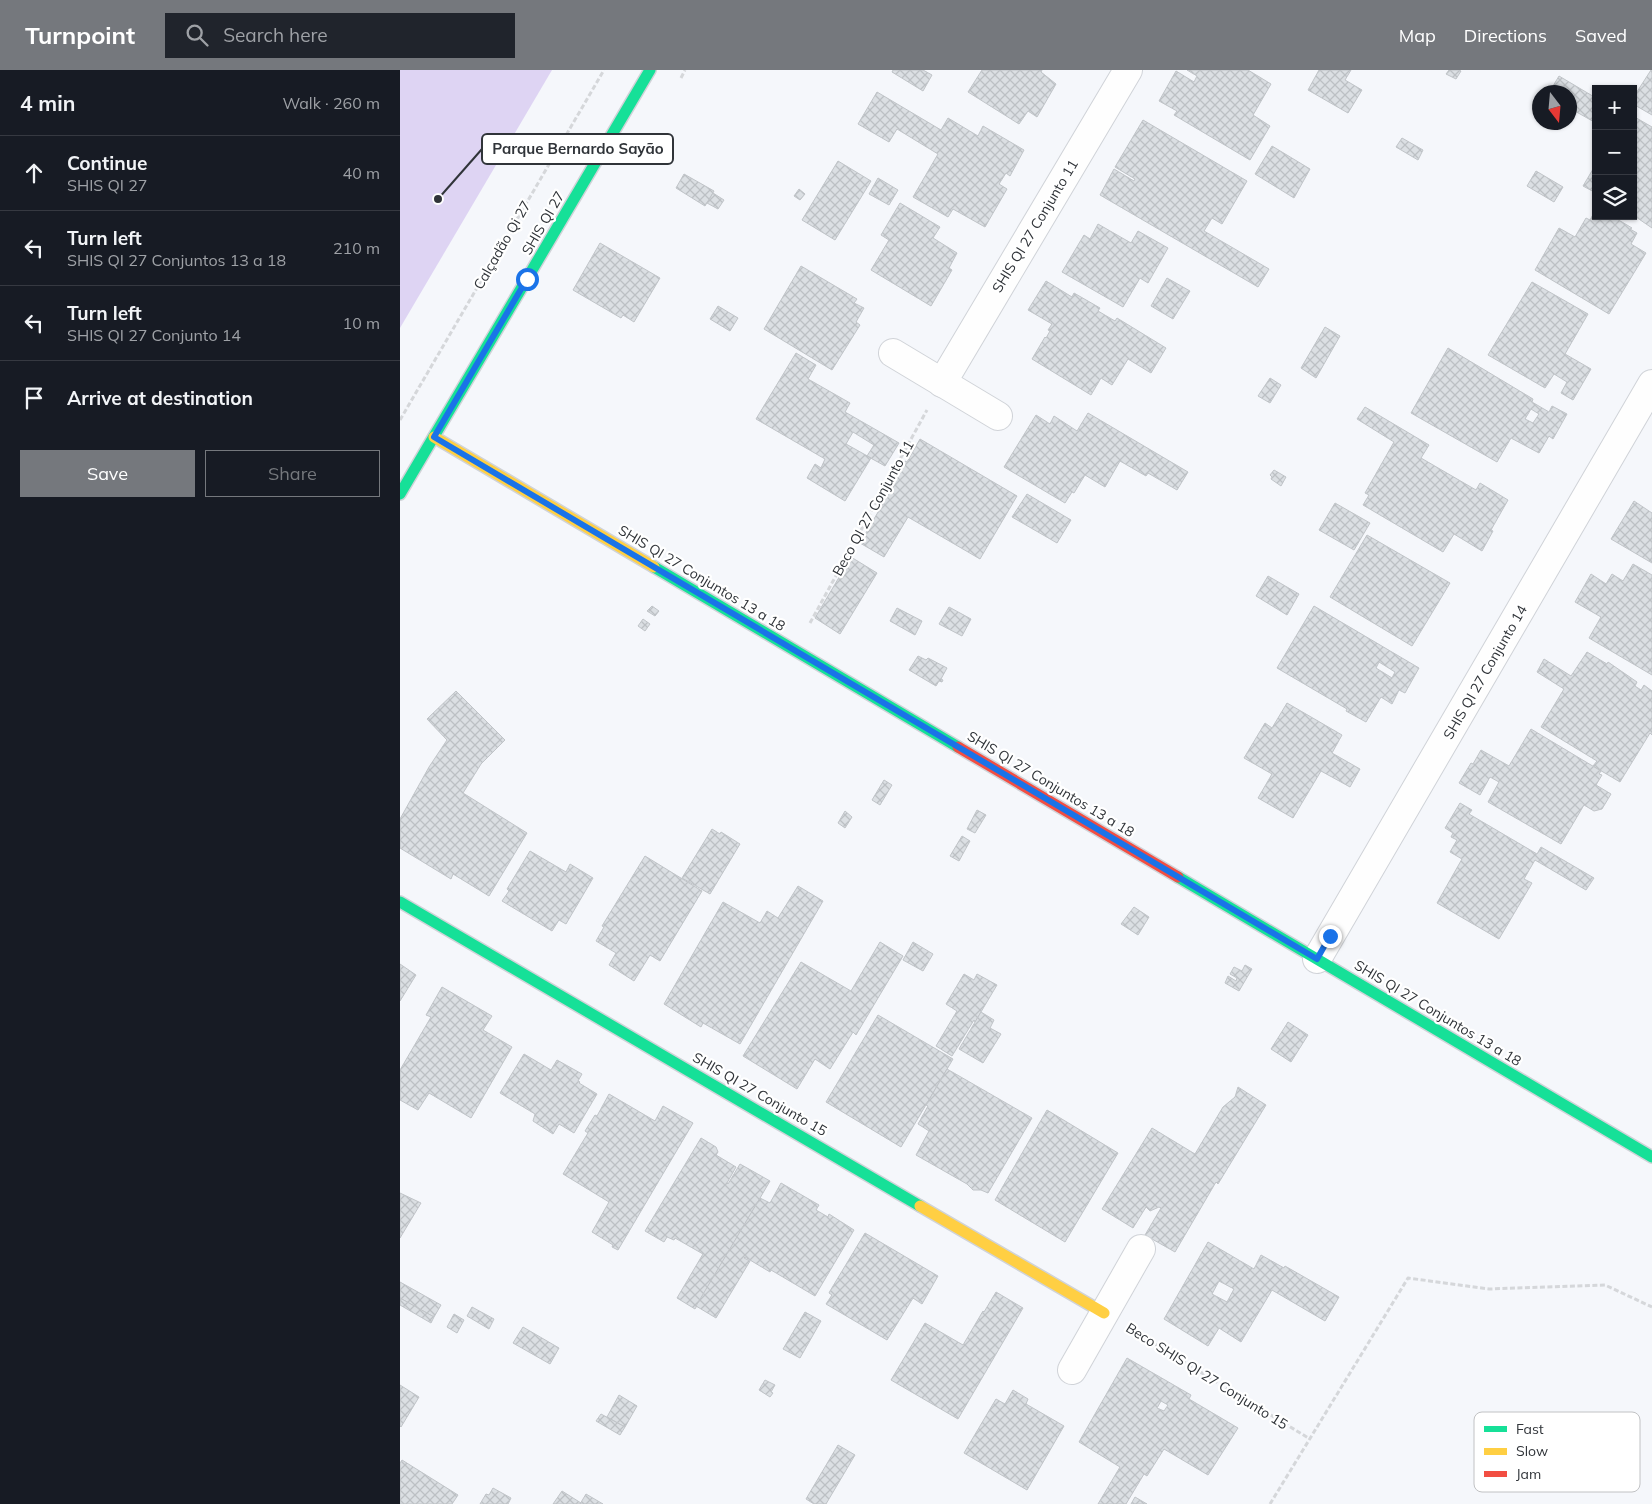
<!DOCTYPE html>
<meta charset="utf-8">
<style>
body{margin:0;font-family:Mulish,sans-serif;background:#20242c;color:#f1f3f6}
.controls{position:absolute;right:15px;top:15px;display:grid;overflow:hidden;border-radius:0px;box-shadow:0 1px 4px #0004}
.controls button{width:45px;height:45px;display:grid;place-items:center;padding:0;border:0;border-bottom:1px solid #363941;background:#171b24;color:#f1f3f6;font:25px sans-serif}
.compass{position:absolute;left:1132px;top:15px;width:45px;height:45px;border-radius:50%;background:#171b24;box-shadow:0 1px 4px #0004;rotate:164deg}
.stop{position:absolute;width:15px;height:15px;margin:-11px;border:4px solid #1a73e8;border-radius:50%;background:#fff}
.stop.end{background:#1a73e8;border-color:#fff;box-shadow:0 1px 5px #0008}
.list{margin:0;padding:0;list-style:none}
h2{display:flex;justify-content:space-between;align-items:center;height:65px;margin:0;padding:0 20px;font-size:21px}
h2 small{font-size:16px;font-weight:400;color:#9ea1a6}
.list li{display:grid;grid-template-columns:32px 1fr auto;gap:15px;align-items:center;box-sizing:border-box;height:75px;padding:0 20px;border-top:1px solid #363941}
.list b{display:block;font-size:19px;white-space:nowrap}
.list p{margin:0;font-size:16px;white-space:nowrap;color:#9ea1a6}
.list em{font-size:16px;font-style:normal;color:#9ea1a6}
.actions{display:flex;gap:10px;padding:15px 20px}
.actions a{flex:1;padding:11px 0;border:1px solid #75787d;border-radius:0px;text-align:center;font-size:18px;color:#75787d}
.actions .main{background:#75787d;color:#fff}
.icon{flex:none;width:28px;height:28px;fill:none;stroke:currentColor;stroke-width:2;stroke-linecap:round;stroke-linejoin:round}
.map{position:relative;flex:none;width:1252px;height:1434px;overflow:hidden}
header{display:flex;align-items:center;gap:30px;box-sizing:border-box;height:70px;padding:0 25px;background:#75787d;color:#fff}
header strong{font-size:24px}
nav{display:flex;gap:28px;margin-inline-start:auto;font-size:18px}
.search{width:350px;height:45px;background:#20242c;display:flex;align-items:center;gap:12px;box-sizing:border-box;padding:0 18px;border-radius:0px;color:#9ea1a6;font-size:19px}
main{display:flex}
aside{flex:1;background:#171b24}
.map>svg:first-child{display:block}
.green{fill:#ded4f3}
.building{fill:url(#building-cross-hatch);stroke:#c0c4c8;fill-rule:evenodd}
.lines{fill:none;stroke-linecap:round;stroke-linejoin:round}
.street-casing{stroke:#d0d3d8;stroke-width:30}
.fast-casing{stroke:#d0d3d8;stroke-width:14}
.slow-casing{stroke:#d0d3d8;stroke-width:14}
.jam-casing{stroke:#d0d3d8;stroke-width:14}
.path{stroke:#d5d7da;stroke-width:3;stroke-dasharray:5 2.5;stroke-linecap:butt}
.street{stroke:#fefefe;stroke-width:28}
.fast{stroke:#16e098;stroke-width:11}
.slow{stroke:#ffcf43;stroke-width:11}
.jam{stroke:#f24e42;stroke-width:11}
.route{stroke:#1a73e8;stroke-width:6}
.labels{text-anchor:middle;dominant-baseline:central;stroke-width:4.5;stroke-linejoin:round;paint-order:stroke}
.street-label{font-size:14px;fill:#303439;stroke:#fff}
.key{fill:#fff;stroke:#c1c2c4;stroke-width:1}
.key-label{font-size:14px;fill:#303439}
.leader{fill:none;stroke:#303439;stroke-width:2}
.callout-dot{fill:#303439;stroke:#fff;stroke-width:2}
.callout{fill:#fff;stroke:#303439;stroke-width:2}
.callout-label{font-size:15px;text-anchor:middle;font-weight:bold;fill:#303439}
</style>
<header>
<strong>Turnpoint</strong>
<div class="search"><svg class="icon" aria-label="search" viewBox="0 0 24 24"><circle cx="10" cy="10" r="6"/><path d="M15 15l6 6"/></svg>Search here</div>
<nav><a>Map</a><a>Directions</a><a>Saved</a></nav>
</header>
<main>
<aside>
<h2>4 min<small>Walk · 260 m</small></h2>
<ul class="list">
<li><svg class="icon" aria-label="ahead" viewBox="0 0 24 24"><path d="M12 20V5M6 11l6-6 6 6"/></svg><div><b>Continue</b><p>SHIS QI 27</p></div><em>40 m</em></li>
<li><svg class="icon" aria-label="left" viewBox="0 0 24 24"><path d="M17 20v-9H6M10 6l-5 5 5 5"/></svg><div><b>Turn left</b><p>SHIS QI 27 Conjuntos 13 a 18</p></div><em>210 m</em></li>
<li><svg class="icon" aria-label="left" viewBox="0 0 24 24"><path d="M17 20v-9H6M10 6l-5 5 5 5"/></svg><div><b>Turn left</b><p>SHIS QI 27 Conjunto 14</p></div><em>10 m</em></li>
<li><svg class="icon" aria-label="arrive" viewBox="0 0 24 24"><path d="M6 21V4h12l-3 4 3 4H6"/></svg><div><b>Arrive at destination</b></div></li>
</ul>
<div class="actions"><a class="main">Save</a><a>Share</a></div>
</aside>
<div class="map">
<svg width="1252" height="1434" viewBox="0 0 1252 1434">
<defs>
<pattern id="building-cross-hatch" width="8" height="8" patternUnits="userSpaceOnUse" patternTransform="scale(1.25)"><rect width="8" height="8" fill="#dbdfe3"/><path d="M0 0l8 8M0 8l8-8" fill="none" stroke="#bcc0c4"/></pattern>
</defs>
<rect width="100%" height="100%" fill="#f5f7fb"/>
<path class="green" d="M 0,0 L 152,0 L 0,258 Z"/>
<g class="building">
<path d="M 493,0 L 523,0 L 532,5 L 523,21 L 492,2 Z"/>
<path d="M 582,0 L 642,0 L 641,2 L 656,14 L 637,47 L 628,41 L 619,54 L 568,22 Z"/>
<path d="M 787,0 L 848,0 L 871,14 L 853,45 L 870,56 L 850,90 L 774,45 L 777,41 L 759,31 L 776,1 L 794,12 L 797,6 Z"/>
<path d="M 919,0 L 951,0 L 945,10 L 962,20 L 948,43 L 908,20 Z"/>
<path d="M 1049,0 L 1059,0 L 1061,1 L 1056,9 L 1046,4 Z"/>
<path d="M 1251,0 L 1252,0 L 1252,45 L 1233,34 L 1233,28 Z"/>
<path d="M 1159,6 L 1196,28 L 1196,53 L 1173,40 L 1175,37 L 1170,34 L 1170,22 L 1155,22 L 1153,16 Z"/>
<path d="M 477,22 L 541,60 L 548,48 L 578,66 L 583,56 L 624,80 L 610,106 L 606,103 L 599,114 L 607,119 L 585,157 L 553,139 L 548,147 L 513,127 L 538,84 L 497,59 L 489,72 L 458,54 Z"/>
<path d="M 1233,46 L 1252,57 L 1252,158 L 1233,145 Z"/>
<path d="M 743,50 L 847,111 L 822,154 L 812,148 L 804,161 L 869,199 L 858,217 L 700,125 L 714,99 L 734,111 L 735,109 L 715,97 Z"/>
<path d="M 1002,68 L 1023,80 L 1018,90 L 996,77 Z"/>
<path d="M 872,76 L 910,99 L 894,128 L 855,104 Z"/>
<path d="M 438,91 L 471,111 L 435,170 L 402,150 Z"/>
<path d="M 1196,94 L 1196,123 L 1183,116 Z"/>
<path d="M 1136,101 L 1163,117 L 1154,132 L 1127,116 Z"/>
<path d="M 284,104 L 314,121 L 305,136 L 276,118 Z"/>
<path d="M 478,108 L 498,120 L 489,135 L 469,124 Z"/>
<path d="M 399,119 L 405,124 L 400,130 L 394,126 Z"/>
<path d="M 313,123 L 324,130 L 318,139 L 307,133 Z"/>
<path d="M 500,133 L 540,157 L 533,168 L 557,183 L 549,198 L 552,200 L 531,236 L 471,200 L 489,170 L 481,165 Z"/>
<path d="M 1196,139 L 1196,146 L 1212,146 L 1232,158 L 1230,159 L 1237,163 L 1231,174 L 1246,183 L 1209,244 L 1135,200 L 1159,158 L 1175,167 L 1186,148 L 1190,150 Z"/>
<path d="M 698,154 L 731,173 L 738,161 L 768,178 L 748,213 L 740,208 L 723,237 L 662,202 L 684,165 L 690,169 Z"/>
<path d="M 200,173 L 260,208 L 234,252 L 223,245 L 221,248 L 173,220 Z"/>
<path d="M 401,196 L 457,229 L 454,233 L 464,238 L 456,252 L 460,255 L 432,300 L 364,259 Z"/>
<path d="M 767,208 L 790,221 L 773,249 L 751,236 Z"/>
<path d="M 646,211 L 672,227 L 674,223 L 700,238 L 698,241 L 715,251 L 717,248 L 766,278 L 751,303 L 728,289 L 712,315 L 701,308 L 691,325 L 632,289 L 645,267 L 646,268 L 650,261 L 648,260 L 652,254 L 628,240 Z"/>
<path d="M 1132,212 L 1188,244 L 1165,284 L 1191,299 L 1173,330 L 1161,323 L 1167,312 L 1154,304 L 1145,318 L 1088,285 Z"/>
<path d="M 318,236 L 338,248 L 330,261 L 310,249 Z"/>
<path d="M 925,257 L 940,266 L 916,308 L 901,298 Z"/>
<path d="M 1048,278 L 1133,329 L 1132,332 L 1149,342 L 1152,336 L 1167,344 L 1153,369 L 1149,366 L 1139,383 L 1111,368 L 1097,392 L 1011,343 ZM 1131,339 L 1139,344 L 1133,353 L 1125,349 Z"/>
<path d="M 396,283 L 416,295 L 408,309 L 450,333 L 445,342 L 499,373 L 485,396 L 467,386 L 474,375 L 453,362 L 446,374 L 471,388 L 445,431 L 407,408 L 415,394 L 421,398 L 425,389 L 356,349 Z"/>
<path d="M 870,308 L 881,315 L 870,333 L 858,326 Z"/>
<path d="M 965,337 L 1029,375 L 1021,388 L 1076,420 L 1080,413 L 1108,430 L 1091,460 L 1093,461 L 1082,481 L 1054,464 L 1043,482 L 963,435 L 969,425 L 965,423 L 994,372 L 957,349 Z"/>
<path d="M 688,343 L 788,402 L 777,420 L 748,403 L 746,406 L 720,391 L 705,417 L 685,405 L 674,423 L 672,422 L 665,433 L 604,397 L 636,345 L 650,354 L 654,346 L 677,361 Z"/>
<path d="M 520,369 L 617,426 L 580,489 L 508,447 L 484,487 L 460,473 L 495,413 L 493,412 L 505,391 L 507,392 Z"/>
<path d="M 874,400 L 886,407 L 881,416 L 871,409 L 872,407 L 870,405 Z"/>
<path d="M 627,424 L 671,450 L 657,473 L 612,447 Z"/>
<path d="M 1234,431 L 1252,443 L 1252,493 L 1211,469 Z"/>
<path d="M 935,433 L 970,453 L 954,480 L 919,460 Z"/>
<path d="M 967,465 L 1050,513 L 1012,576 L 930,527 Z"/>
<path d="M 451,487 L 477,503 L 440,564 L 415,548 Z"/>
<path d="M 1233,494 L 1252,505 L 1252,605 L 1189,568 L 1201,547 L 1175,532 L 1191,504 L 1206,514 L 1212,504 L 1223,511 Z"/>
<path d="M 868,506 L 899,524 L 887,545 L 856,526 Z"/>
<path d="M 252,536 L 259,541 L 255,546 L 247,541 Z"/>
<path d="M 914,536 L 1019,598 L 1005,623 L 999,620 L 992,634 L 981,627 L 966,652 L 946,641 L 947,639 L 877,598 ZM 979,592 L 995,602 L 992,608 L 976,598 Z"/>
<path d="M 549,537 L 571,549 L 562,566 L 539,554 Z"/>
<path d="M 497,538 L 522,551 L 515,565 L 490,551 Z"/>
<path d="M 243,549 L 250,554 L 245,561 L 238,556 Z"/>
<path d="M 1187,582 L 1207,594 L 1208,592 L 1237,612 L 1235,616 L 1241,620 L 1244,615 L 1252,621 L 1252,665 L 1250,663 L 1220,712 L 1193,696 L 1197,691 L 1141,657 L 1164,619 L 1137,602 L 1144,589 L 1171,606 Z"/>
<path d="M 518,586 L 526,590 L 528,588 L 547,598 L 541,609 L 543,610 L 542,612 L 539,611 L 536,616 L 509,600 Z"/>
<path d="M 56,621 L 105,670 L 81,694 L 63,723 L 127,763 L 89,826 L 53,804 L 51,809 L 0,778 L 0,749 L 29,697 L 47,670 L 27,649 Z"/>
<path d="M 887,633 L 942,665 L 932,683 L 960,699 L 950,717 L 921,701 L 893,748 L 858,728 L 872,704 L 844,688 L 865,653 L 872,658 Z"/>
<path d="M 1131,659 L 1201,701 L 1199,704 L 1202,705 L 1196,715 L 1211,724 L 1202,739 L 1194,741 L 1184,735 L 1161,774 L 1088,732 L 1099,712 L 1090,707 L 1080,725 L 1059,713 L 1071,693 L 1073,694 L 1081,680 L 1109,696 Z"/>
<path d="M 484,710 L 492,715 L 480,735 L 472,730 Z"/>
<path d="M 1060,733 L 1072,740 L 1069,744 L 1137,784 L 1141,777 L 1194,808 L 1186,820 L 1135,790 L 1124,809 L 1132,813 L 1099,869 L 1037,833 L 1062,789 L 1050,782 L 1057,770 L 1051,767 L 1053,763 L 1045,758 Z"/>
<path d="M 577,740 L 586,745 L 575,763 L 567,759 Z"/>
<path d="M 445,741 L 452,747 L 445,758 L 438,753 Z"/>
<path d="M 312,759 L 320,764 L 321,762 L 340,774 L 310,824 L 282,808 Z"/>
<path d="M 562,766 L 570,771 L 559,791 L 550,786 Z"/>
<path d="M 130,781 L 166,802 L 170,794 L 193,808 L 166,854 L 159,850 L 152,861 L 102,831 L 109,821 L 107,819 Z"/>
<path d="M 245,786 L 302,821 L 260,891 L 250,885 L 234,911 L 209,895 L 216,883 L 196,871 L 204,857 L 202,856 Z"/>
<path d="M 398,816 L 423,831 L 340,974 L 303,953 L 301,957 L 264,934 L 323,832 L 360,853 L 367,841 L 378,848 Z"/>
<path d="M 734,837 L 749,847 L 738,865 L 721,854 Z"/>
<path d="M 480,872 L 503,886 L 456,965 L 453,962 L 430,999 L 415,989 L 397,1019 L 343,986 L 401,892 L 451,921 Z"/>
<path d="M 513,872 L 533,884 L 523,901 L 503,890 Z"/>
<path d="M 0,894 L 16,905 L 0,931 Z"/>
<path d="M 845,895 L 852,899 L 839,921 L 825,913 L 828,906 L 836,911 L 837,908 L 830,904 L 834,897 L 842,901 Z"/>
<path d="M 564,904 L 574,910 L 577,904 L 597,915 L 575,952 L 574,950 L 552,986 L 536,976 L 557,941 L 546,934 Z"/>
<path d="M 42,917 L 92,946 L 83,960 L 112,977 L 71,1048 L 29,1023 L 18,1040 L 0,1030 L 0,1000 L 31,947 L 26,945 Z"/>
<path d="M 581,942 L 594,950 L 590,958 L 601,964 L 583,993 L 559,979 Z"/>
<path d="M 478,945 L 553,989 L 501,1077 L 426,1032 Z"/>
<path d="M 888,952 L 908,965 L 891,992 L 871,979 Z"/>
<path d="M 124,984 L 151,1000 L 157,990 L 182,1004 L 178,1011 L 180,1012 L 179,1013 L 197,1024 L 174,1063 L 159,1054 L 153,1064 L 133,1051 L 135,1044 L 100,1023 Z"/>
<path d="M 547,999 L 632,1048 L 588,1123 L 581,1120 L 573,1120 L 567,1114 L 516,1085 L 529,1061 L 518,1054 L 528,1036 L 526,1035 Z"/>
<path d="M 838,1017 L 866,1035 L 818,1114 L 816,1112 L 775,1182 L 745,1165 L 761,1138 L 759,1137 L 750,1141 L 746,1137 L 733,1158 L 702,1139 L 752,1058 L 795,1084 L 823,1037 L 835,1027 Z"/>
<path d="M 209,1024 L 255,1051 L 263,1036 L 293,1053 L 218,1180 L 212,1177 L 213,1175 L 192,1162 L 209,1132 L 163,1104 L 188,1063 L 185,1061 L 195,1045 L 197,1046 Z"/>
<path d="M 647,1040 L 718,1083 L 665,1172 L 595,1130 Z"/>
<path d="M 301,1068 L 316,1077 L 318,1082 L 316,1085 L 336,1097 L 327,1113 L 328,1114 L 340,1094 L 370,1111 L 295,1239 L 277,1228 L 303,1184 L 275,1168 L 274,1170 L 267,1167 L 264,1172 L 245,1161 Z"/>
<path d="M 381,1113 L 419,1135 L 416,1140 L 428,1147 L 429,1144 L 454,1160 L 415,1226 L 371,1200 L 370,1202 L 345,1187 L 344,1188 L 350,1191 L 316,1248 L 296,1236 L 360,1128 L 370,1133 Z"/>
<path d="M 0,1123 L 21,1133 L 0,1168 Z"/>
<path d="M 465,1163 L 538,1206 L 522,1234 L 513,1228 L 487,1270 L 426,1234 L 432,1225 L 429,1223 L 430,1221 Z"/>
<path d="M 808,1172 L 854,1199 L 861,1185 L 884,1198 L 885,1196 L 939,1227 L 925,1251 L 872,1220 L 841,1272 L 819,1258 L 808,1276 L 764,1249 ZM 819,1211 L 834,1219 L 827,1232 L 812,1224 Z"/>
<path d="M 0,1212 L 41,1235 L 34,1247 L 0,1228 Z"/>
<path d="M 596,1222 L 623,1238 L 558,1349 L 491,1310 L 525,1253 L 563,1275 L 583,1241 L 584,1242 Z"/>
<path d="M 0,1228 L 34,1247 L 31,1253 L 0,1235 Z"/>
<path d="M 72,1237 L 94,1249 L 89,1259 L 67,1246 Z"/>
<path d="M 405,1242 L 421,1251 L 400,1288 L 383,1279 Z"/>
<path d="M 54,1244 L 64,1250 L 57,1263 L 47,1257 Z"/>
<path d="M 123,1257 L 159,1278 L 150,1294 L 113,1273 Z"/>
<path d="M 727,1288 L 791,1325 L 789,1329 L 838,1358 L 808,1405 L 764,1379 L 747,1406 L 744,1404 L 726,1434 L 698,1434 L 720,1397 L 679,1372 ZM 761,1331 L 768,1335 L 764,1341 L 757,1338 Z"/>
<path d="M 365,1310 L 375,1315 L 371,1322 L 373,1323 L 370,1327 L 359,1320 Z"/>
<path d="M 0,1315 L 19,1327 L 1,1357 L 0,1356 Z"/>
<path d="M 613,1320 L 628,1329 L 626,1334 L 664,1356 L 627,1420 L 564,1383 L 596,1329 L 605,1334 Z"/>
<path d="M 219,1325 L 237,1336 L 225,1357 L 207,1347 Z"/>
<path d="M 201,1344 L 225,1357 L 220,1365 L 196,1351 Z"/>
<path d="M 438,1375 L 455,1385 L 426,1434 L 414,1434 L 406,1429 Z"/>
<path d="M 2,1390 L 58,1425 L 52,1434 L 0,1434 L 0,1393 Z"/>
<path d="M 93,1418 L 111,1428 L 108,1434 L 80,1434 L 86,1424 L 89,1425 Z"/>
<path d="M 162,1421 L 181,1433 L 180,1434 L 153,1434 Z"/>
<path d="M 186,1424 L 203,1434 L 180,1434 Z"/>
<path d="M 735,1427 L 747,1434 L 731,1434 Z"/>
</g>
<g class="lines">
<g class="street-casing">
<g id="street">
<path d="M 493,283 L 598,346"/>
<path d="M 542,313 L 728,0"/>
<path d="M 917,889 L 1252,314"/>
<path d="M 672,1300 L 741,1179"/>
</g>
</g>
<g class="fast-casing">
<g id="fast">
<path d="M 0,424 L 250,0"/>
<path d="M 254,497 L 558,677"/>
<path d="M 778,807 L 1252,1087"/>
<path d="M 0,832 L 520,1136"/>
</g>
</g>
<g class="slow-casing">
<g id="slow">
<path d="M 34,367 L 254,497"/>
<path d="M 520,1136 L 704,1243"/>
</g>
</g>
<g class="jam-casing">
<path id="jam" d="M 558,677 L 778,807"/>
</g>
<g class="path">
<path d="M 281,8 L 285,0"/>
<path d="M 0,350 L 204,0"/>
<path d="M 410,553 L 527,340"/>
<path d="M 730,1259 L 910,1369"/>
<path d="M 870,1434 L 1008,1208 L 1089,1219 L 1205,1215 L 1252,1237"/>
</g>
<use href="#street" class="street"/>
<use href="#fast" class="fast"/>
<use href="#slow" class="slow"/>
<use href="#jam" class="jam"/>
</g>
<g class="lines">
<path class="route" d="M 127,209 L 34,367 L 917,889 L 930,866"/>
</g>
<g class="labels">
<g class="street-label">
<text transform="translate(143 153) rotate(-60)">SHIS QI 27</text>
<text transform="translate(635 156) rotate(-59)">SHIS QI 27 Conjunto 11</text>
<text transform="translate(102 175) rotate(-60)">Calçadão Qi 27</text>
<text transform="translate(473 438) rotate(-61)">Beco QI 27 Conjunto 11</text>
<text transform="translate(302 508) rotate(31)">SHIS QI 27 Conjuntos 13 a 18</text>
<text transform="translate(1085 602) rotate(-60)">SHIS QI 27 Conjunto 14</text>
<text transform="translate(651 714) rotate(31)">SHIS QI 27 Conjuntos 13 a 18</text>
<text transform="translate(1038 943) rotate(31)">SHIS QI 27 Conjuntos 13 a 18</text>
<text transform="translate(360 1024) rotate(30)">SHIS QI 27 Conjunto 15</text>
<text transform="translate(807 1306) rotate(32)">Beco SHIS QI 27 Conjunto 15</text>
</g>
</g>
<rect x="1074" y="1342" width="166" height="80" rx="8" class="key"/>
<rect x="1084" y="1356" width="23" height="6" fill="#16e098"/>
<rect x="1084" y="1378" width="23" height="7" fill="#ffcf43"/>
<rect x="1084" y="1401" width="23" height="6" fill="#f24e42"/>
<g class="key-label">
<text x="1116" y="1364">Fast</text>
<text x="1116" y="1386">Slow</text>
<text x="1116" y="1409">Jam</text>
</g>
<path class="leader" d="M38 129L82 79"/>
<circle class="callout-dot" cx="38" cy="129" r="5"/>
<rect class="callout" x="82" y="64" width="191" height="30" rx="5"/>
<g class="callout-label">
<text x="178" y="84">Parque Bernardo Sayão</text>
</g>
</svg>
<div class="controls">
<button>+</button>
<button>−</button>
<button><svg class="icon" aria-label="layers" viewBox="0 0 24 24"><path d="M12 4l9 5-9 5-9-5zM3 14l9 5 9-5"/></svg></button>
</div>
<svg class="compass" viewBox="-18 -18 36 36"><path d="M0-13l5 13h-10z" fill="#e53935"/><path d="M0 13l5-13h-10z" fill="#9ea1a6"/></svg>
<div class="stop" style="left:127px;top:209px"></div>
<div class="stop end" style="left:930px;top:866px"></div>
</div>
</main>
